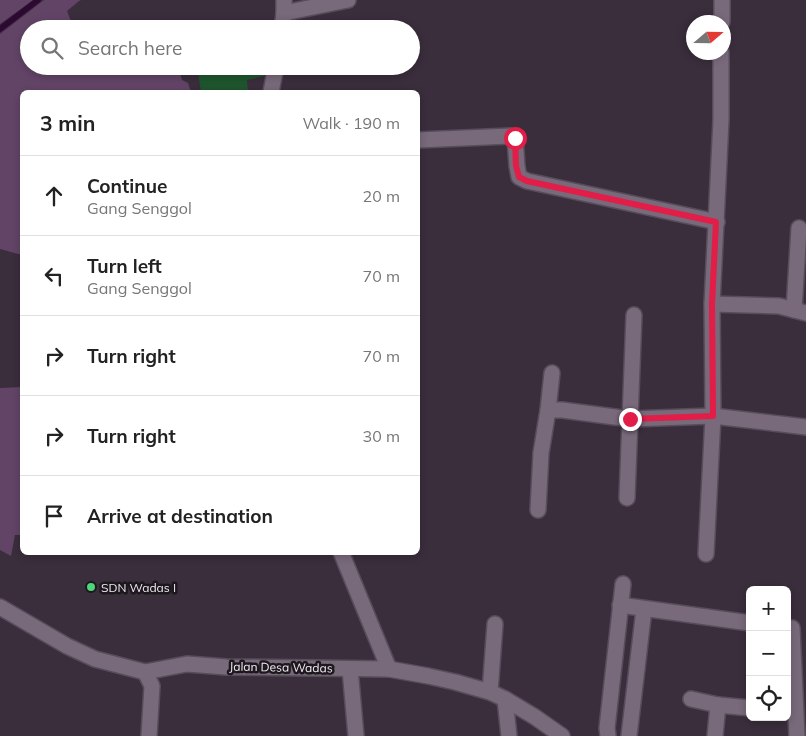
<!DOCTYPE html>
<meta charset="utf-8">
<style>
body{margin:0;font-family:Mulish,sans-serif;background:#f2f2f2;color:#222}
.controls{position:absolute;right:15px;bottom:15px;display:grid;overflow:hidden;border-radius:8px;box-shadow:0 2px 8px #0003}
.controls button{width:45px;height:45px;display:grid;place-items:center;padding:0;border:0;border-bottom:1px solid #e0e0e0;background:#fff;color:#222;font:25px sans-serif}
.compass{position:absolute;left:686px;top:15px;width:45px;height:45px;border-radius:50%;background:#fff;box-shadow:0 2px 8px #0003;rotate:70deg}
.stop{position:absolute;width:15px;height:15px;margin:-11px;border:4px solid #e11d48;border-radius:50%;background:#fff}
.stop.end{background:#e11d48;border-color:#fff;box-shadow:0 1px 5px #0008}
.list{margin:0;padding:0;list-style:none}
h2{display:flex;justify-content:space-between;align-items:center;height:65px;margin:0;padding:0 20px;font-size:21px}
h2 small{font-size:16px;font-weight:400;color:#767676}
.list li{display:grid;grid-template-columns:32px 1fr auto;gap:15px;align-items:center;box-sizing:border-box;height:80px;padding:0 20px;border-top:1px solid #e0e0e0}
.list b{display:block;font-size:19px;white-space:nowrap}
.list p{margin:0;font-size:16px;white-space:nowrap;color:#767676}
.list em{font-size:16px;font-style:normal;color:#767676}
.icon{flex:none;width:28px;height:28px;fill:none;stroke:currentColor;stroke-width:2;stroke-linecap:round;stroke-linejoin:round}
.map{position:relative;flex:none;width:806px;height:736px;overflow:hidden}
.search{position:absolute;background:#fff;box-shadow:0 2px 8px #0003;left:20px;top:20px;width:400px;height:55px;display:flex;align-items:center;gap:12px;box-sizing:border-box;padding:0 18px;border-radius:28px;color:#767676;font-size:19px}
.panel{position:absolute;background:#fff;box-shadow:0 2px 8px #0003;left:20px;top:90px;width:400px;height:465px;border-radius:8px}
.map>svg:first-child{display:block}
.green{fill:#624467}
.lines{fill:none;stroke-linecap:round;stroke-linejoin:round}
.stream{stroke:#2d0833;stroke-width:5.5}
.building{fill:#1e552e}
.street-casing{stroke:#574c59;stroke-width:18}
.secondary-casing{stroke:#574c59;stroke-width:18}
.street{stroke:#78697b;stroke-width:15}
.secondary{stroke:#78697b;stroke-width:15}
.route{stroke:#e11d48;stroke-width:6}
.poi-dot{fill:#4bd677;stroke:#1d171e;stroke-width:2}
.labels{text-anchor:middle;dominant-baseline:central;stroke-width:5;stroke-linejoin:round;paint-order:stroke}
.poi-label{font-size:12px;fill:#f2e9f3;stroke:#1d171e;text-anchor:start}
.street-label{font-size:12px;fill:#f2e9f3;stroke:#1d171e}
</style>
<div class="map">
<svg width="806" height="736" viewBox="0 0 806 736">
<rect width="100%" height="100%" fill="#3a2d3c"/>
<g class="green">
<path d="M 0,0 L 33,0 L 0,24 Z"/>
<path d="M 44,0 L 81,0 L 79,1 L 67,11 L 74,29 L 29,29 L 29,66 L 178,66 L 182,80 L 188,83 L 191,92 L 22,92 L 22,254 L 18,254 L 0,249 L 0,34 Z"/>
<path d="M 22,387 L 22,535 L 15,535 L 11,556 L 0,550 L 0,388 Z"/>
</g>
<g class="lines">
<path class="stream" d="M 0,29 L 38,0"/>
</g>
<path class="building" d="M 197,66 L 266,66 L 264,76 L 247,80 L 248,92 L 201,92 Z"/>
<g class="lines">
<g class="street-casing">
<g id="street">
<path d="M 284,13 L 348,0"/>
<path d="M 722,22 L 722,0"/>
<path d="M 418,140 L 511,136 L 515,138 L 517,166 L 519,177 L 527,181 L 717,222"/>
<path d="M 712,304 L 779,306 L 806,313"/>
<path d="M 794,310 L 799,228"/>
<path d="M 548,410 L 552,373"/>
<path d="M 627,498 L 634,315"/>
<path d="M 538,510 L 541,453 L 548,410 L 562,410 L 630,419 L 713,416 L 806,427"/>
<path d="M 706,554 L 713,416 L 712,304 L 721,120 L 721,52"/>
<path d="M 620,605 L 750,623"/>
<path d="M 792,628 L 797,736"/>
<path d="M 350,669 L 356,736"/>
<path d="M 145,672 L 152,686 L 149,736"/>
<path d="M 490,692 L 495,624"/>
<path d="M 505,699 L 509,736"/>
<path d="M 691,699 L 718,705 L 750,708"/>
<path d="M 608,736 L 607,728 L 623,584"/>
<path d="M 629,736 L 644,609"/>
<path d="M 715,736 L 718,705"/>
</g>
</g>
<g class="secondary-casing">
<g id="secondary">
<path d="M 282,29 L 284,13 L 284,0"/>
<path d="M 271,92 L 276,66"/>
<path d="M 341,552 L 389,669"/>
<path d="M 0,607 L 67,646 L 95,659 L 145,672 L 187,664 L 226,667 L 389,669 L 428,676 L 455,682 L 490,692 L 505,699 L 535,717 L 562,736"/>
</g>
</g>
<use href="#street" class="street"/>
<use href="#secondary" class="secondary"/>
</g>
<g class="lines">
<path class="route" d="M 515,138 L 516,166 L 519,177 L 527,181 L 716,222 L 712,304 L 713,416 L 630,419"/>
</g>
<circle class="poi-dot" cx="91" cy="587" r="5"/>
<g class="labels">
<g class="poi-label">
<text x="101" y="587">SDN Wadas I</text>
</g>
<g class="street-label">
<text transform="translate(281 667) rotate(1)">Jalan Desa Wadas</text>
</g>
</g>
</svg>
<div class="controls">
<button>+</button>
<button>−</button>
<button><svg class="icon" aria-label="locate" viewBox="0 0 24 24"><circle cx="12" cy="12" r="6"/><path d="M12 2v4M12 18v4M2 12h4M18 12h4"/></svg></button>
</div>
<svg class="compass" viewBox="-18 -18 36 36"><path d="M0-13l5 13h-10z" fill="#e53935"/><path d="M0 13l5-13h-10z" fill="#767676"/></svg>
<div class="stop" style="left:515px;top:138px"></div>
<div class="stop end" style="left:630px;top:419px"></div>
<div class="search"><svg class="icon" aria-label="search" viewBox="0 0 24 24"><circle cx="10" cy="10" r="6"/><path d="M15 15l6 6"/></svg>Search here</div>
<section class="panel">
<h2>3 min<small>Walk · 190 m</small></h2>
<ul class="list">
<li><svg class="icon" aria-label="ahead" viewBox="0 0 24 24"><path d="M12 20V5M6 11l6-6 6 6"/></svg><div><b>Continue</b><p>Gang Senggol</p></div><em>20 m</em></li>
<li><svg class="icon" aria-label="left" viewBox="0 0 24 24"><path d="M17 20v-9H6M10 6l-5 5 5 5"/></svg><div><b>Turn left</b><p>Gang Senggol</p></div><em>70 m</em></li>
<li><svg class="icon" aria-label="right" viewBox="0 0 24 24"><path d="M7 20v-9h11M14 6l5 5-5 5"/></svg><div><b>Turn right</b></div><em>70 m</em></li>
<li><svg class="icon" aria-label="right" viewBox="0 0 24 24"><path d="M7 20v-9h11M14 6l5 5-5 5"/></svg><div><b>Turn right</b></div><em>30 m</em></li>
<li><svg class="icon" aria-label="arrive" viewBox="0 0 24 24"><path d="M6 21V4h12l-3 4 3 4H6"/></svg><div><b>Arrive at destination</b></div></li>
</ul>
</section>
</div>
